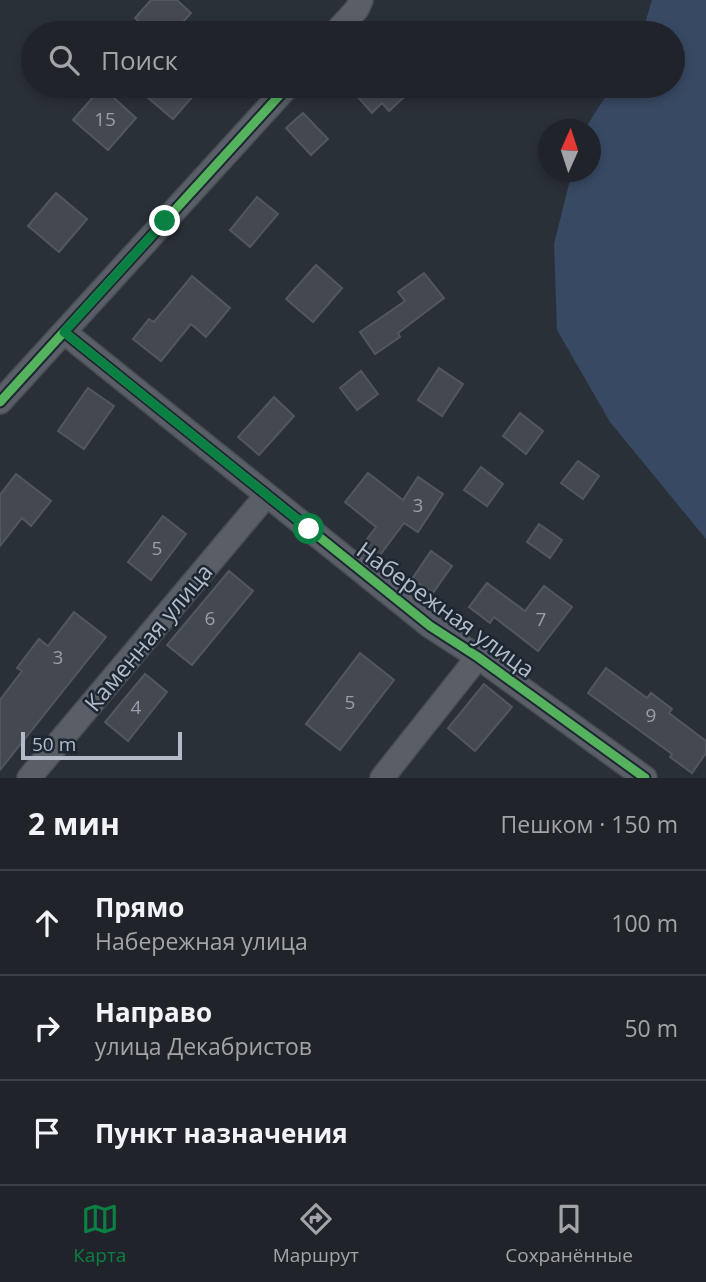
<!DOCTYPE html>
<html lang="ru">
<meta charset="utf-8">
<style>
body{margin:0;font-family:"Open Sans",sans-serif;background:#2d3036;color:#f1f3f6}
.compass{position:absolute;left:538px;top:119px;width:63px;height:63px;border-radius:50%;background:#20242a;box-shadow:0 4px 10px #0003;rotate:3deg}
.scale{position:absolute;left:21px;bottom:18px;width:161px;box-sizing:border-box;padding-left:7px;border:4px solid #b4bcc9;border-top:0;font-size:19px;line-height:24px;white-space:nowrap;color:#b4bcc9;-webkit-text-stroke:5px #1d2633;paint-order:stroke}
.stop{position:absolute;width:21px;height:21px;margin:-16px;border:5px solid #0b8043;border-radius:50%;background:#fff}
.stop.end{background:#0b8043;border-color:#fff;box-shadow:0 2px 7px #0008}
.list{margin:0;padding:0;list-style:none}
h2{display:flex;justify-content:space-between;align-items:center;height:91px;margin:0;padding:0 28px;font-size:30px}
h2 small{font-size:23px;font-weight:400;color:#a2a4a8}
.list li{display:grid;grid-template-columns:46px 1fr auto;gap:21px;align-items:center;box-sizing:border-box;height:105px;padding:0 28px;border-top:2px solid #3d4147}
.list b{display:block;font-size:26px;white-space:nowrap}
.list p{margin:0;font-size:23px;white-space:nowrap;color:#a2a4a8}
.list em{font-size:23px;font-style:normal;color:#a2a4a8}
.icon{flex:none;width:38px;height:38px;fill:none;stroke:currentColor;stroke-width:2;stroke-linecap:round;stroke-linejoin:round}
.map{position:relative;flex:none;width:706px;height:778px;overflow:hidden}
.search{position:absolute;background:#20242a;box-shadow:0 4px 10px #0003;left:21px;right:21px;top:21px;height:77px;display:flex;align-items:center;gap:18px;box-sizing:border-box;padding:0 24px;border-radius:38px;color:#a2a4a8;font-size:26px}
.sheet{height:406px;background:#20242a}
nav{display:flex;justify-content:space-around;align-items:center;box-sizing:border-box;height:98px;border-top:2px solid #3d4147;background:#20242a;font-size:19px;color:#a2a4a8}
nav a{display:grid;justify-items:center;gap:4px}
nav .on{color:#0b8043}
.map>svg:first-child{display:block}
.water{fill:#384963}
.building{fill:#444950;stroke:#52575f;stroke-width:2}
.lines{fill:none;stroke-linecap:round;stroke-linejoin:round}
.minor-casing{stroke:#484c53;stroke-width:26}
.minor{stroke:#5a5e66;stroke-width:23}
.cycleway-casing{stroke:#1d2633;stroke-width:13}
.cycleway{stroke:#56b35d;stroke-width:9}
.route{stroke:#0b8043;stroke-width:9}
.labels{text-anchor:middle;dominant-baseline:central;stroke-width:5;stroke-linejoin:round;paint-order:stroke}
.number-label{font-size:19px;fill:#989fab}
.street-label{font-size:23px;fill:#b4bcc9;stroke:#1d2633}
</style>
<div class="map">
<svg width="706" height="778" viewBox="0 0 706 778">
<rect width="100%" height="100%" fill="#2a3038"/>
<path class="water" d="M 652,0 L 706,0 L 706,539 L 610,422 L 557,330 L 554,244 L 572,172 L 590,172 L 590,130 L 585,129 L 612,86 L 673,86 L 673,33 L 642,33 Z"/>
<g class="building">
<path d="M 151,0 L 177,0 L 191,13 L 173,33 L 152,33 L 135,18 Z"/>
<path d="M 154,86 L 181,86 L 193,96 L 173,119 L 146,96 Z"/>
<path d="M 365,86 L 416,86 L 389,111 L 382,103 L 372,113 L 357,96 Z"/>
<path d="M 102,87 L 136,118 L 108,150 L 73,120 Z"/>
<path d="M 303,113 L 328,139 L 311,155 L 286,128 Z"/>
<path d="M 56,193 L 87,219 L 59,252 L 28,226 Z"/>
<path d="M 257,197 L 278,214 L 250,247 L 230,230 Z"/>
<path d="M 316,265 L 342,288 L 313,322 L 286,299 Z"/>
<path d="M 424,273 L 444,298 L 398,333 L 400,337 L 375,354 L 360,332 L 405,301 L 398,292 Z"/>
<path d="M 192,276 L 230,308 L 206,337 L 191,324 L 161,361 L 133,339 L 149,319 L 154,322 Z"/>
<path d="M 439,368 L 463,384 L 442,416 L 418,400 Z"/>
<path d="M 361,371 L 378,394 L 357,410 L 340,388 Z"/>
<path d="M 88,388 L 114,406 L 84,449 L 58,431 Z"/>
<path d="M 274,397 L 294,416 L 259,455 L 238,437 Z"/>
<path d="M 520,413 L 543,431 L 526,454 L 503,436 Z"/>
<path d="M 578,461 L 599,476 L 583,499 L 561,483 Z"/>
<path d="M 481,467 L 503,484 L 487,506 L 464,490 Z"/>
<path d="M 368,473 L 403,500 L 418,477 L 443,494 L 418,532 L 404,523 L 374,563 L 358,551 L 376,527 L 345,502 Z"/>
<path d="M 16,474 L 51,501 L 31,526 L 22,518 L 0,546 L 0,495 Z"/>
<path d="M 163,516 L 186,534 L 151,580 L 128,562 Z"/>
<path d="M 539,524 L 562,540 L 550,558 L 527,542 Z"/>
<path d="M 431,551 L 452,566 L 433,593 L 412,579 Z"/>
<path d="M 229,571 L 253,591 L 192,665 L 167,645 Z"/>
<path d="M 487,583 L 525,611 L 544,586 L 572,607 L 538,651 L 494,617 L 490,623 L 469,607 Z"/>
<path d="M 74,612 L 106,637 L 0,770 L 0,700 L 22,671 L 17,668 L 39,639 L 48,646 Z"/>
<path d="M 360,653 L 394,680 L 340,750 L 306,724 Z"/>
<path d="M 606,668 L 647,698 L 651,693 L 672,709 L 669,713 L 706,741 L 706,753 L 692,773 L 670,757 L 672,754 L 588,693 Z"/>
<path d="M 145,674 L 167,692 L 128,741 L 105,722 Z"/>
<path d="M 484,684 L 512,707 L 475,751 L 448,728 Z"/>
</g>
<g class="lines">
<g class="minor-casing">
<g id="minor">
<path d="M 335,33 L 357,9 L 361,0"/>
<path d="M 64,332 L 430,626 L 478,657 L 645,778"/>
<path d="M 0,402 L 288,86"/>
<path d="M 29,778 L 266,496"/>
<path d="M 382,778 L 478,657"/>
</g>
</g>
<use href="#minor" class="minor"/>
<g class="cycleway-casing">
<g id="cycleway">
<path d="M 64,332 L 430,626 L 478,657 L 645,778"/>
<path d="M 0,402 L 288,86"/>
</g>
</g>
<use href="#cycleway" class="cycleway"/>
</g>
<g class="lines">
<path class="route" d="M 165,221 L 64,332 L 309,529"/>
</g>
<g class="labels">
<g class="number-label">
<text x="105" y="119">15</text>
<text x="418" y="505">3</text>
<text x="157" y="548">5</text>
<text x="210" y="618">6</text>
<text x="541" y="619">7</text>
<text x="58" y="657">3</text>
<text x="350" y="702">5</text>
<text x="136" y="707">4</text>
<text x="651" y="715">9</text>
</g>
<g class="street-label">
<text transform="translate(446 609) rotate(36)">Набережная улица</text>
<text transform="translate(148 637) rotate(-50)">Каменная улица</text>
</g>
</g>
</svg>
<svg class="compass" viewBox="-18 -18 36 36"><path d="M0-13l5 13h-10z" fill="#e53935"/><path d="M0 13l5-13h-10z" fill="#a2a4a8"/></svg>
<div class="scale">50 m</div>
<div class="stop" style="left:309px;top:529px"></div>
<div class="stop end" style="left:165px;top:221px"></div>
<div class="search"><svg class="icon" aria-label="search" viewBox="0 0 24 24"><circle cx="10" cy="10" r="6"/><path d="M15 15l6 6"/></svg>Поиск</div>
</div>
<section class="sheet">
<h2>2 мин<small>Пешком · 150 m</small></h2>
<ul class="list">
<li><svg class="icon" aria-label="ahead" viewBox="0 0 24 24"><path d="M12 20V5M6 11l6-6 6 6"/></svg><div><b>Прямо</b><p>Набережная улица</p></div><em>100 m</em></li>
<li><svg class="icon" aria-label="right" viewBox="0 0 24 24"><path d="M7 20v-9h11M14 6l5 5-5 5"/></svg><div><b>Направо</b><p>улица Декабристов</p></div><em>50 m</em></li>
<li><svg class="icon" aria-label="arrive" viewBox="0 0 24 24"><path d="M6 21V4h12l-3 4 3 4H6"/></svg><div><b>Пункт назначения</b></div></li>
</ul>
</section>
<nav>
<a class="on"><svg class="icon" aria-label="map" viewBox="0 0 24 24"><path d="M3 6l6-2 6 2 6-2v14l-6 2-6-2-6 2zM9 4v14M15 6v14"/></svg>Карта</a>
<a><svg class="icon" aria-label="directions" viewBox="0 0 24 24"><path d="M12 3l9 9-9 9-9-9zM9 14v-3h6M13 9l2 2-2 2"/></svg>Маршрут</a>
<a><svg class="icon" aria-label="saved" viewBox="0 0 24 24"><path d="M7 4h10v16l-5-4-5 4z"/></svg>Сохранённые</a>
</nav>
